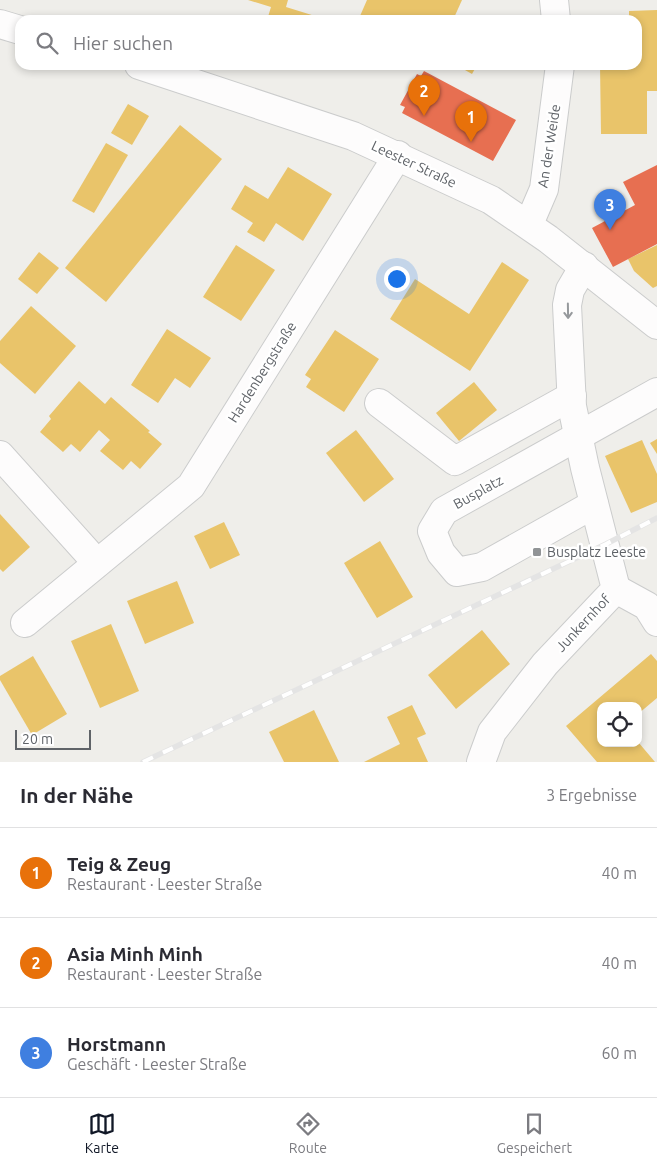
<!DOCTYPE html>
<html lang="de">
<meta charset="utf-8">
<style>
body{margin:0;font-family:Ubuntu,sans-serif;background:#f2f2f3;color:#2b2b33}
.controls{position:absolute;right:15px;bottom:15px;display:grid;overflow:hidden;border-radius:10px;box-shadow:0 2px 8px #0003}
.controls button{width:45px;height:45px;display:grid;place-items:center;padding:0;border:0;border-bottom:1px solid #e1e1e2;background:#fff;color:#2b2b33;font:25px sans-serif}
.scale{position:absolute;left:15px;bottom:12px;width:76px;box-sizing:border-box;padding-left:5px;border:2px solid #5f6368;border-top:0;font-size:14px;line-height:18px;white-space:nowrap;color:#5f6368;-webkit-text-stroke:4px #fff;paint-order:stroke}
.you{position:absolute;left:396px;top:278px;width:18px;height:18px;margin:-12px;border:4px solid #fff;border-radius:50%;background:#1a73e8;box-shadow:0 0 0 8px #1a73e833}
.badge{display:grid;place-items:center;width:32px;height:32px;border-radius:50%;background:#111827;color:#fff;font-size:16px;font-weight:700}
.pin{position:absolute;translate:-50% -41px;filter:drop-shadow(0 1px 2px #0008)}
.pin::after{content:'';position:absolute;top:26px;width:18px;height:15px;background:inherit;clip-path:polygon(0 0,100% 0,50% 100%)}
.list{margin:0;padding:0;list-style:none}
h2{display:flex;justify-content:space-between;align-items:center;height:65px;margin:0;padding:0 20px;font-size:21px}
h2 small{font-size:16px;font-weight:400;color:#7c7c81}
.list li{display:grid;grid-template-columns:32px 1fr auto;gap:15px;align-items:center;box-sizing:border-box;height:90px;padding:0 20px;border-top:1px solid #e1e1e2}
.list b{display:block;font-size:19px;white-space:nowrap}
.list p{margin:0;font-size:16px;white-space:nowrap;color:#7c7c81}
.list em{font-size:16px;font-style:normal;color:#7c7c81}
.icon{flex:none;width:28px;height:28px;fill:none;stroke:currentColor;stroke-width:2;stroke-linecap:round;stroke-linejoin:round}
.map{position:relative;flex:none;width:657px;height:762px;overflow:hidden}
.search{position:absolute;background:#fff;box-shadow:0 2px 8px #0003;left:15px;right:15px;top:15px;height:55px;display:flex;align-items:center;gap:12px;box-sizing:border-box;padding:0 18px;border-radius:15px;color:#7c7c81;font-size:19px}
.sheet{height:335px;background:#fff}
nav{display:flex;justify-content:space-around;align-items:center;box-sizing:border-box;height:70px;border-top:1px solid #e1e1e2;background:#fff;font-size:14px;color:#7c7c81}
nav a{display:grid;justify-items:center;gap:2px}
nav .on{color:#111827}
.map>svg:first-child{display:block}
.homes{fill:#e9c46a}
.shops{fill:#e76f51}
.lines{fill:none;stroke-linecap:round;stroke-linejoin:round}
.minor-casing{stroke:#cbcccc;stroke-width:30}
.minor{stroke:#fdfcfc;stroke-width:28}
.rail-casing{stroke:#e4e4e4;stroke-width:5.5}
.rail{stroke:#fff;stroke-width:4;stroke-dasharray:11;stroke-linecap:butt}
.oneway{stroke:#96999c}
.poi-dot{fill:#919496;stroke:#fff;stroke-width:2}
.labels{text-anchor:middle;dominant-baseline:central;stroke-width:5;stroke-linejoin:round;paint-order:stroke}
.street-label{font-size:14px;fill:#5f6368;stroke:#fff}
.poi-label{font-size:14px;fill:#5f6368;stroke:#fff;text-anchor:start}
</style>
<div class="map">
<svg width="657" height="762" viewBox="0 0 657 762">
<rect width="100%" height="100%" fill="#efeeea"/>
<g class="homes">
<path d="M 248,0 L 288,0 L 286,7 L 315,16 L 314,20 L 267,20 L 271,7 Z"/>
<path d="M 367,0 L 462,0 L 453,20 L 370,20 L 360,16 Z"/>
<path d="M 657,10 L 657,91 L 647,91 L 647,134 L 601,134 L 600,65 L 637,65 L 637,20 L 629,20 L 629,11 Z"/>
<path d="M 456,65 L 477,65 L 472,74 Z"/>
<path d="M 128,104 L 149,116 L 132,145 L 111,133 Z"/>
<path d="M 180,125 L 222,159 L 106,302 L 65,268 Z"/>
<path d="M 106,143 L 128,155 L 94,213 L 72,201 Z"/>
<path d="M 288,167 L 332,194 L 303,241 L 276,223 L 264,242 L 247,232 L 253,223 L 231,209 L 245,185 L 268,199 Z"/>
<path d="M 236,245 L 275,270 L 241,321 L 203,297 Z"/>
<path d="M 657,245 L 657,286 L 653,288 L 634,271 L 628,259 Z"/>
<path d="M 39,252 L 59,268 L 37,294 L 18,279 Z"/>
<path d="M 502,262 L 529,280 L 470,371 L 390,319 L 415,279 L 469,314 Z"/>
<path d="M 31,306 L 76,346 L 35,394 L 0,363 L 0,341 Z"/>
<path d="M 167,329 L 211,358 L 190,388 L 175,378 L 158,403 L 131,385 Z"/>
<path d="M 335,330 L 379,359 L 344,412 L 306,387 L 311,379 L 305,375 Z"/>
<path d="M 79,381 L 105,404 L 111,397 L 150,431 L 148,432 L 162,444 L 140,469 L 131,461 L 123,470 L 100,451 L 110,440 L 99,430 L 80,452 L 71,444 L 63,452 L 40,432 L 51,419 L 49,416 Z"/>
<path d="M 474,382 L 497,410 L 459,441 L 436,413 Z"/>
<path d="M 356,430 L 394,479 L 364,502 L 326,453 Z"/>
<path d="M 657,439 L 657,454 L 650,443 Z"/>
<path d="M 642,440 L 657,474 L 657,502 L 631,513 L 605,456 Z"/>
<path d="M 0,514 L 30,547 L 3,572 L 0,569 Z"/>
<path d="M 224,522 L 240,555 L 210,569 L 194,536 Z"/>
<path d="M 380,541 L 413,597 L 377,618 L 344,563 Z"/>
<path d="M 177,581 L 194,623 L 145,644 L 127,601 Z"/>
<path d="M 111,624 L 139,691 L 100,708 L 71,641 Z"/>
<path d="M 482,630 L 510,664 L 456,709 L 428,675 Z"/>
<path d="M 651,654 L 657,661 L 657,698 L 638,714 L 638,706 L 601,706 L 601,743 L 639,743 L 655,762 L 597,762 L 566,726 Z"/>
<path d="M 33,656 L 67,714 L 32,735 L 0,680 L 0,676 Z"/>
<path d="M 412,705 L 426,734 L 417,738 L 428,762 L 364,762 L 400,744 L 387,717 Z"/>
<path d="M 314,710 L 339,762 L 284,762 L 269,732 Z"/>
</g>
<g class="shops">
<path d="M 424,71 L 516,120 L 493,161 L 402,113 L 405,107 L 400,105 L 417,74 L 421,76 Z"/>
<path d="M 657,165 L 657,244 L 613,267 L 592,228 L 635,205 L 623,182 Z"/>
</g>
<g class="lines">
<g class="minor-casing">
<g id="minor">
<path d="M 554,0 L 556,20"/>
<path d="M 0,24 L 20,30"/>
<path d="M 139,65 L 353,136 L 491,200 L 548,239 L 657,325"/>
<path d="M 529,224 L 544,189 L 560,65"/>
<path d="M 379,403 L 455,461 L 572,396"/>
<path d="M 0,455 L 97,563"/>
<path d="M 594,504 L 482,567 L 457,572 L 441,553 L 432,531 L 444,511 L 657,392"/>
<path d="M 616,589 L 647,606 L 657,622"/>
<path d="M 25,623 L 191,486 L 398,155"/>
<path d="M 481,762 L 492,732 L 545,664 L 616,589 L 585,468 L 572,406 L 567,305 L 570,290 L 584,266"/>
</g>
</g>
<use href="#minor" class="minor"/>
<g class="rail-casing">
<path id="rail" d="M 143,762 L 606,544 L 657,518"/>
</g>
<use href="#rail" class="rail"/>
</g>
<defs><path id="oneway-shaft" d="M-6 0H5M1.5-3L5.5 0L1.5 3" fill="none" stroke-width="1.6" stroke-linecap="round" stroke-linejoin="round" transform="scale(1.25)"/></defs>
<use class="oneway" href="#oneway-shaft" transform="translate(568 311) rotate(89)"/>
<rect class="poi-dot" x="532" y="547" width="10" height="10" rx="2.5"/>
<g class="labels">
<g class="street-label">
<text transform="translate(549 146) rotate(-81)">An der Weide</text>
<text transform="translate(414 164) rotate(25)">Leester Straße</text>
<text transform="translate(262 372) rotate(-58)">Hardenbergstraße</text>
<text transform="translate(478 492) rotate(-29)">Busplatz</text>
<text transform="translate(583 623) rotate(-47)">Junkernhof</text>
</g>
<g class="poi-label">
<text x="547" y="552">Busplatz Leeste</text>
</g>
</g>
</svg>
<div class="controls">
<button><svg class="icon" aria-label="locate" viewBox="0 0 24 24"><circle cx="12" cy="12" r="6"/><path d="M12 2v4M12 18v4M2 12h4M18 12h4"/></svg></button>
</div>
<div class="scale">20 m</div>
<div class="you"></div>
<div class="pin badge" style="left:471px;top:142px;background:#e8710a">1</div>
<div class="pin badge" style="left:424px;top:116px;background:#e8710a">2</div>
<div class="pin badge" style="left:610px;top:230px;background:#3f7fe0">3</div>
<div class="search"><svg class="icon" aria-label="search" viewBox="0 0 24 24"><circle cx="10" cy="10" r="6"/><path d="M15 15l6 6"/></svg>Hier suchen</div>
</div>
<section class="sheet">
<h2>In der Nähe<small>3 Ergebnisse</small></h2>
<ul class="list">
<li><span class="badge" style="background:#e8710a">1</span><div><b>Teig &amp; Zeug</b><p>Restaurant · Leester Straße</p></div><em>40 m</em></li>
<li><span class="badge" style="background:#e8710a">2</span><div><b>Asia Minh Minh</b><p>Restaurant · Leester Straße</p></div><em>40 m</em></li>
<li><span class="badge" style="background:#3f7fe0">3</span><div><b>Horstmann</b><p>Geschäft · Leester Straße</p></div><em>60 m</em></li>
</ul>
</section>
<nav>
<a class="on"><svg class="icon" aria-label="map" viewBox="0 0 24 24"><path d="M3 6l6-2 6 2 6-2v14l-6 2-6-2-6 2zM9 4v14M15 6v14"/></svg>Karte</a>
<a><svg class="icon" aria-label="directions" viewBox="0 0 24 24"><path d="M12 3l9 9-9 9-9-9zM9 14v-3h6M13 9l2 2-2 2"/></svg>Route</a>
<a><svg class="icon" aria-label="saved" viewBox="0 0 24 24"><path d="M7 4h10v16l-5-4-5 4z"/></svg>Gespeichert</a>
</nav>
